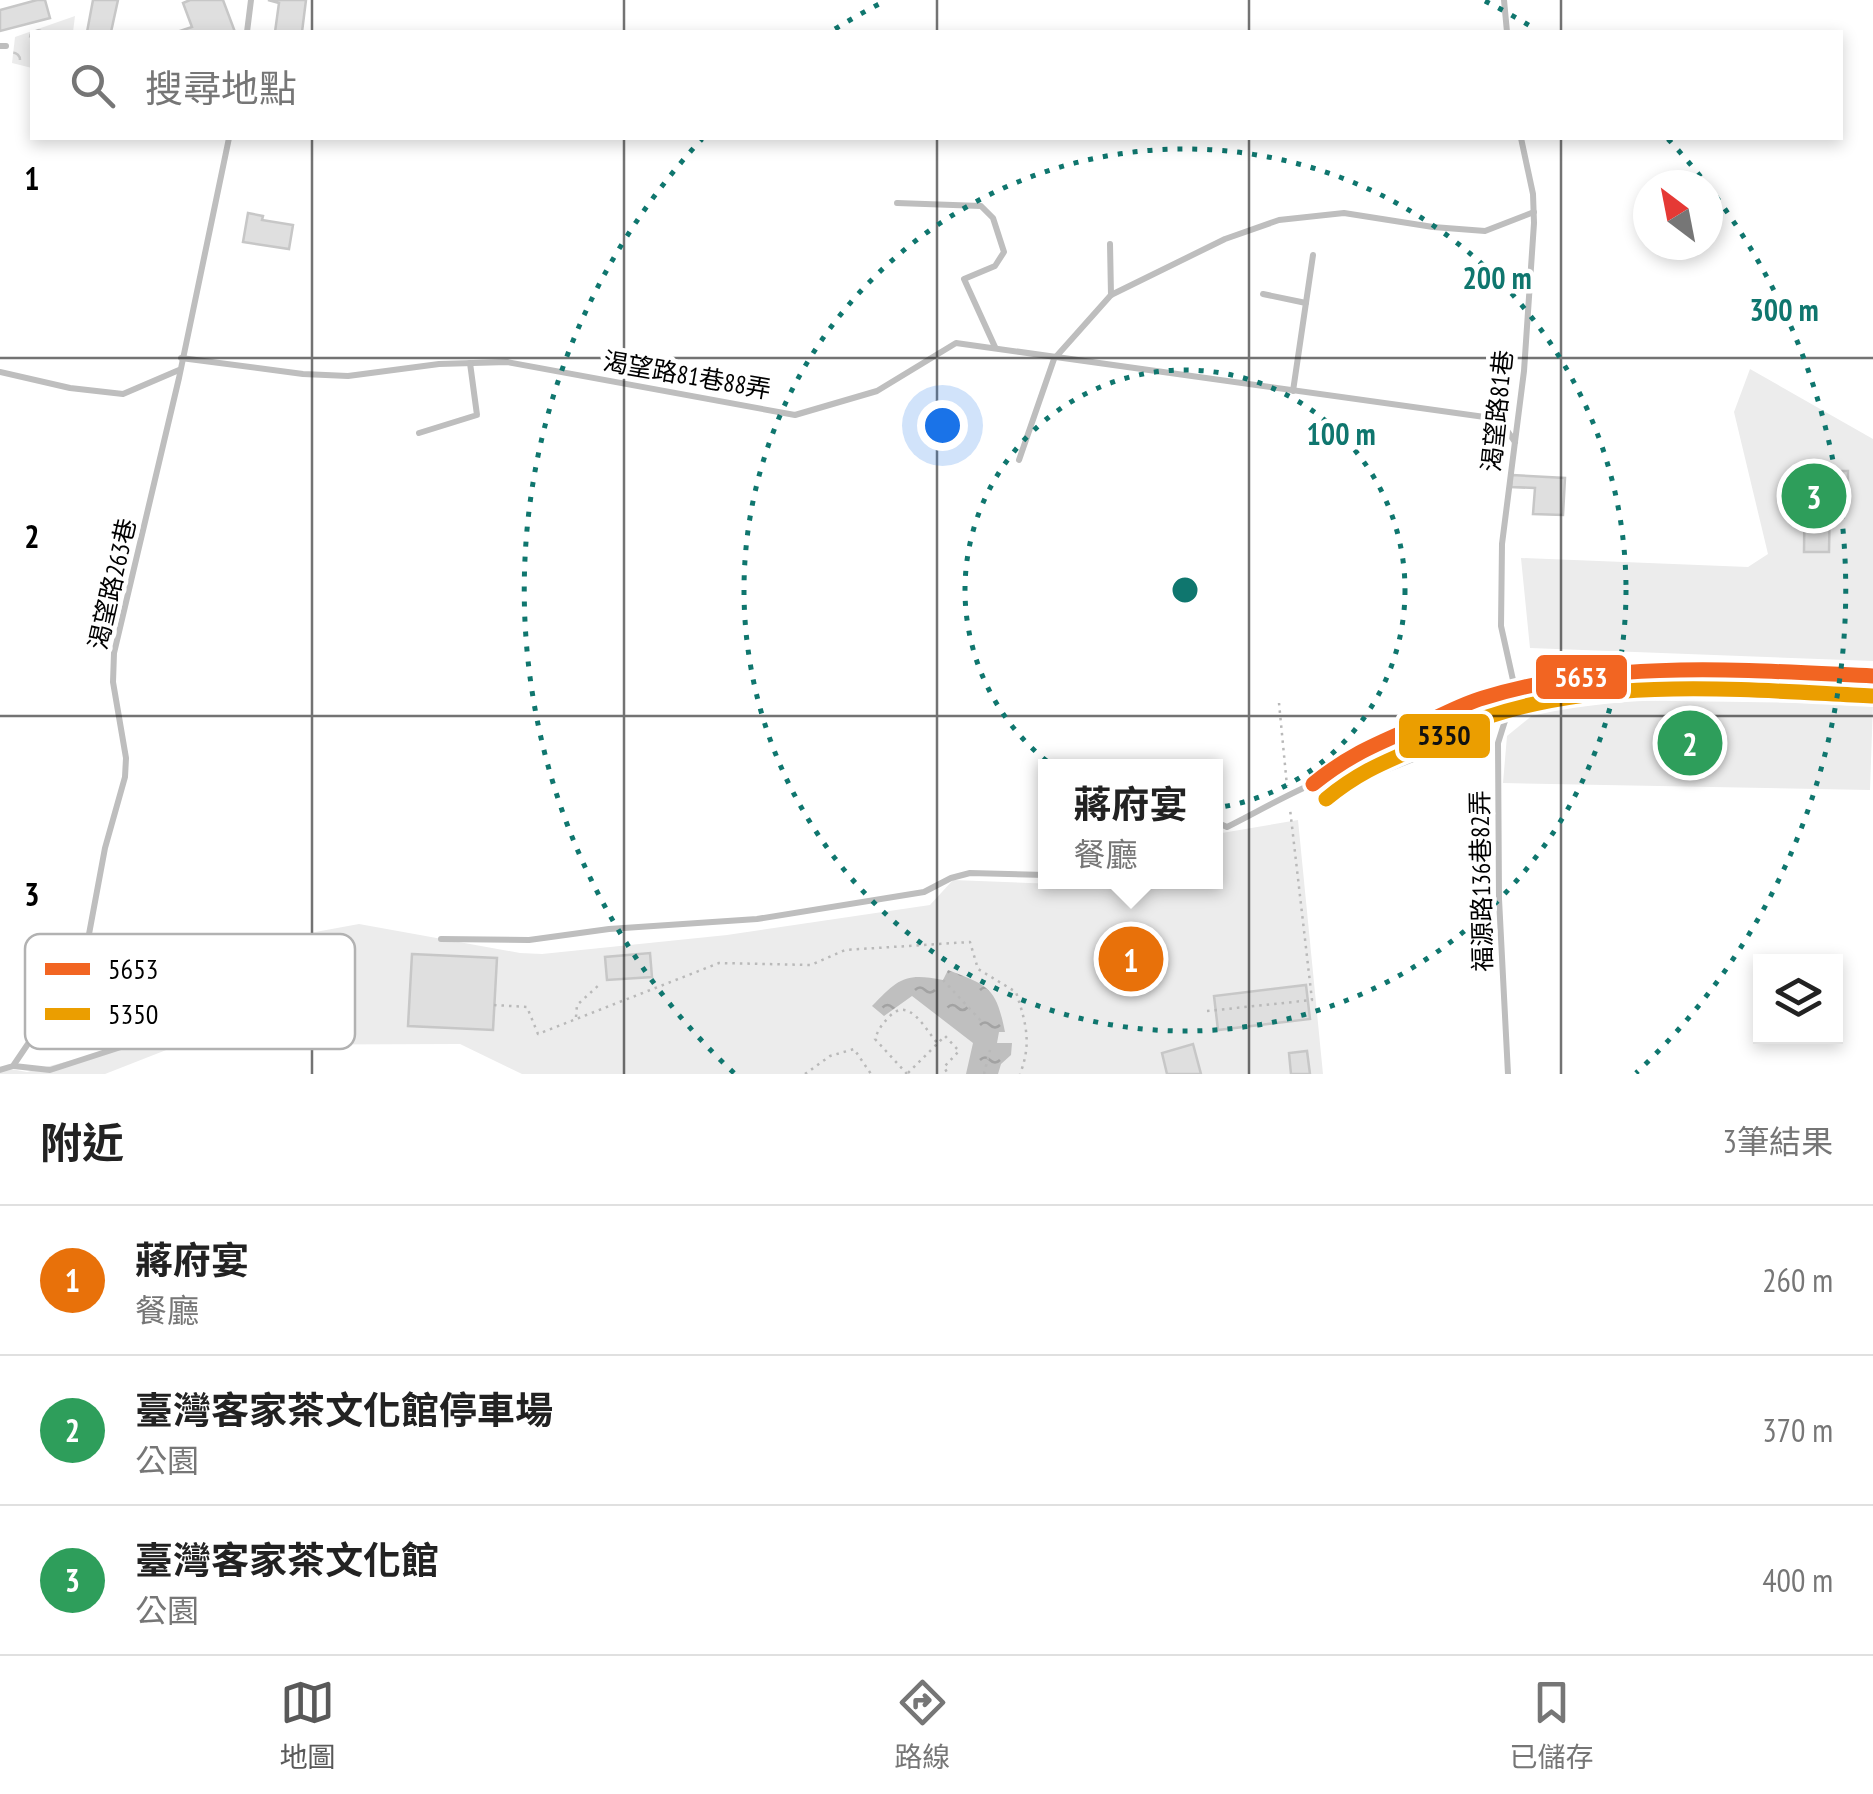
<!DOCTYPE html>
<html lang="zh-TW">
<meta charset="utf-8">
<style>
body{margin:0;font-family:"PT Sans Narrow","Noto Sans TC",sans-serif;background:#f2f2f2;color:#222}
.controls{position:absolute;right:30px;bottom:30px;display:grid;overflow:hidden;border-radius:0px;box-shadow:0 5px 15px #0003}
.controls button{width:90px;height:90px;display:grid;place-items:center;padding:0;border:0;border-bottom:2px solid #e0e0e0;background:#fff;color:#222;font:50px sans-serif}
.compass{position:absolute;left:1633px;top:170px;width:90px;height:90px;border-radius:50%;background:#fff;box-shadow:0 5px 15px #0003;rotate:328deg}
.you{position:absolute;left:942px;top:425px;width:35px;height:35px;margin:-25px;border:8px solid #fff;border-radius:50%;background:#1a73e8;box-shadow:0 0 0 15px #1a73e833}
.badge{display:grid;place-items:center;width:65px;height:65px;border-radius:50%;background:#595959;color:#fff;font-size:32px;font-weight:700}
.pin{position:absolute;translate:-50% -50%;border:5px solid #fff;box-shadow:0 2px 10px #0006}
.popup{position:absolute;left:1038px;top:759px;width:185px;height:130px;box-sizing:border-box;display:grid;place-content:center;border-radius:0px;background:#fff;filter:drop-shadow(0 2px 8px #0005);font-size:32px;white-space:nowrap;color:#767676}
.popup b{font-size:38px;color:#222}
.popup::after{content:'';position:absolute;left:50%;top:100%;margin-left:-20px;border:20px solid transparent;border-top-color:#fff}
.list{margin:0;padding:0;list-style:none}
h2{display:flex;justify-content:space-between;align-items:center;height:130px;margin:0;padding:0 40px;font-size:42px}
h2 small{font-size:32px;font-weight:400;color:#767676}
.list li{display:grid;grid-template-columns:65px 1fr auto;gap:30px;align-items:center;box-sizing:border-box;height:150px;padding:0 40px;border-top:2px solid #e0e0e0}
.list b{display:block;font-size:38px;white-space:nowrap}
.list p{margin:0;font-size:32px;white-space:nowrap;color:#767676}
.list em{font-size:32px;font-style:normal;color:#767676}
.icon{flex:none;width:55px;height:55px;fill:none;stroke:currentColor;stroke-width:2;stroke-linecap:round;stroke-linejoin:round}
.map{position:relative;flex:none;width:1873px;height:1074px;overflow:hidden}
.search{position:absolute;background:#fff;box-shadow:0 5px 15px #0003;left:30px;right:30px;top:30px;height:110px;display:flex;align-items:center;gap:25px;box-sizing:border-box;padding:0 35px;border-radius:0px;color:#767676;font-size:38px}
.sheet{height:580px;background:#fff}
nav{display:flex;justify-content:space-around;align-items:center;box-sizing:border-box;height:140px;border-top:2px solid #e0e0e0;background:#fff;font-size:28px;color:#767676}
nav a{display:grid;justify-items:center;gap:5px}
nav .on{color:#595959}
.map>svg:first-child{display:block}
.forest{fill:url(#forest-crowns)}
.park{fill:#ececec}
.water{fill:url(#water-ripples)}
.building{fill:#dfdfdf;stroke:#c7c7c7;stroke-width:2.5}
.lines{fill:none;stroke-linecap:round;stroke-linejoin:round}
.path{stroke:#b9b9b9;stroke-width:2.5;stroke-dasharray:2.5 5;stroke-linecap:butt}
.service{stroke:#bebebe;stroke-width:6}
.minor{stroke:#bebebe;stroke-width:12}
.bus-1-casing{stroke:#fff;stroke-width:22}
.bus-2-casing{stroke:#fff;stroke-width:22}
.bus-1{stroke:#f26522;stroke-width:15}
.bus-2{stroke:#eb9e00;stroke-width:15}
.grid{fill:none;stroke:#000;stroke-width:2.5;stroke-opacity:0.55}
.ring{fill:none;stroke:#0f766e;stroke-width:5;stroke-dasharray:5 10}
.labels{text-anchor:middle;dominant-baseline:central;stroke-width:9;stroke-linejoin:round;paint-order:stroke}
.street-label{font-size:25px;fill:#000;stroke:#fff}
.key{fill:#fff;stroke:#b2b2b2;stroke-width:2.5}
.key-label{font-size:28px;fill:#000}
.grid-label{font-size:32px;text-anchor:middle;font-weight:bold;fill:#000;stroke:#fff;stroke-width:9;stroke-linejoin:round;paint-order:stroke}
.centre{fill:#0f766e;stroke:#fff;stroke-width:5}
.ring-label{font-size:30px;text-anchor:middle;font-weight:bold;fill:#0f766e;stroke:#fff;stroke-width:9;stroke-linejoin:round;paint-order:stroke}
.line-badge{stroke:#fff;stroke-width:4}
.badge-label{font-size:28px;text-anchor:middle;font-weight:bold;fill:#fff}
.pale-badge-label{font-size:28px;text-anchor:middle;font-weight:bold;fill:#111}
</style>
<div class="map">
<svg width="1873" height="1074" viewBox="0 0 1873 1074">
<defs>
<pattern id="forest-crowns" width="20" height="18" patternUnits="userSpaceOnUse" patternTransform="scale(2.5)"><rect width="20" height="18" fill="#ececec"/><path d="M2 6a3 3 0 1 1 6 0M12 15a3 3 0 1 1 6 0" fill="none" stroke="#c9c9c9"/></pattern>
<pattern id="water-ripples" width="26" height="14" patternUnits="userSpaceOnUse" patternTransform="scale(2.5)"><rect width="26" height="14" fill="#bfbfbf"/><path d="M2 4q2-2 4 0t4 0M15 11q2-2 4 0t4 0" fill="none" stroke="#a2a2a2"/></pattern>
</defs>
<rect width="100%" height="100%" fill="#fff"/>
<path class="forest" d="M 75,16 L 73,32 L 32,32 L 32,68 L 12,63 L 15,37 Z"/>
<g class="park">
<path d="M 1750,369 L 1873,439 L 1873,661 L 1530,648 L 1521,558 L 1748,567 L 1768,554 L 1734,412 Z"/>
<path d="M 1603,700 L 1873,704 L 1870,790 L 1503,783 L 1507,736 L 1534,714 Z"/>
<path d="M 1298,820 L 1323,1074 L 522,1074 L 460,1044 L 179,1045 L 105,1074 L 0,1074 L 0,1067 L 27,1072 L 103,1052 L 199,1014 L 299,935 L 359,924 L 520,953 L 542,954 L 727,935 L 930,905 L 953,880 L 1056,884 L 1216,882 L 1216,834 Z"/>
</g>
<path class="water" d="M 948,970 C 989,986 996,987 1005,1032 L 999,1032 L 997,1043 L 1012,1043 L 1011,1055 L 1001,1064 L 998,1074 L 966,1074 L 973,1043 L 912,996 L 884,1016 L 872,1006 C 898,979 905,972 943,980 Z"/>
<g class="building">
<path d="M 37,0 L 45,0 L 50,18 L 0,31 L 0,10 Z"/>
<path d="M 93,0 L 118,0 L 111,32 L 87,32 Z"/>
<path d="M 190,0 L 223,0 L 235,32 L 177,32 L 192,27 L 183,3 Z"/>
<path d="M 268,0 L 306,0 L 302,32 L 275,32 L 279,3 Z"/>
<path d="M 248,213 L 263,216 L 262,220 L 293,225 L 289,249 L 243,242 Z"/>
<path d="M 1805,471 L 1848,471 L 1848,498 L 1830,498 L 1829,552 L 1804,552 Z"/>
<path d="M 1512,475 L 1565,478 L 1563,515 L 1533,514 L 1535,488 L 1511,487 Z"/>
<path d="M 650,953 L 652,977 L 607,980 L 605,957 Z"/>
<path d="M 412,954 L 497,958 L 493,1030 L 408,1026 Z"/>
<path d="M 1306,985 L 1310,1019 L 1218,1030 L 1214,996 Z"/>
<path d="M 1193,1044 L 1201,1074 L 1167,1074 L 1162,1053 Z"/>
<path d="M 1307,1051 L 1310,1074 L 1291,1074 L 1289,1053 Z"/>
</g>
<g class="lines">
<g class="path">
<path d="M 1279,703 L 1287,786"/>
<path d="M 943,980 L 983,1023"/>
<path d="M 494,1005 L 527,1007 L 538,1034 L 719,963 L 811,965 L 845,950 L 970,942 L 978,969 L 1016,992 C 1026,1023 1032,1043 1020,1074"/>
<path d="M 1207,1011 L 1312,1000 L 1290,809"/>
<path d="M 576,1017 L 577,1005 L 600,984"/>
<path d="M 908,1073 L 945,1036 L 959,1051 L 944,1067 L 948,1074"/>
<path d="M 805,1074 L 830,1056 L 854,1049 L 871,1074"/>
<path d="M 907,1074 L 875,1039 C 878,1030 882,1024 889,1017 C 909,995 925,1029 938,1044"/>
<path d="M 984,1074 L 990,1050"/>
</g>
<g class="service">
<path d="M 1504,0 L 1507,32"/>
<path d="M 247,32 L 251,0"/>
<path d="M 0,46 L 6,46"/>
<path d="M 897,203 L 981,206 L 993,218 L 1004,252 L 995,266 L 964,279 L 995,347"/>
<path d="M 1110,244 L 1111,295"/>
<path d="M 1263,294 L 1306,303"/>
<path d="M 181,358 L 303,374 L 348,376 L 439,364 L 507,362 L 795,415 L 877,391 L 956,343 L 1499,419 L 1515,442"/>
<path d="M 0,372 L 70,388 L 123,394 L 179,370"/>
<path d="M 1293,391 L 1313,255"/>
<path d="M 419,433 L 477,415 L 470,363"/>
<path d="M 1019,460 L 1054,359 L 1111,295 L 1225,239 L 1279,220 L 1344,213 L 1433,227 L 1485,231 L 1534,212"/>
<path d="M 1318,780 L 1346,757 L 1479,699 L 1509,690"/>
<path d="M 1319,784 L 1353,783 L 1451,744 L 1495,719 L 1510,696"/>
<path d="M 1216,822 L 1227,827 C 1257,812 1286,795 1317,782 C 1383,754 1454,734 1512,691"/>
<path d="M 441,939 L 529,940 L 609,929 L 757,919 L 924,892 L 951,878 L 970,873 L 1046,875"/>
<path d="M 14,1066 L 50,1070 L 195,1023"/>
<path d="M 0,1070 L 13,1066 L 84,961 L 105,848 L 125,777 L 126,758 L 113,682 L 114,653 L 179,378 L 229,138"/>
<path d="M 1508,1074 L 1499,899 L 1498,743 L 1515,689 L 1501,626 L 1502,544 L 1524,371 L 1534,223 L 1533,194 L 1521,138"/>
</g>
<path class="minor" d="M 1515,689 L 1595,674 L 1729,669 L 1873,676"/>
<g class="bus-1-casing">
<path id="bus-1" d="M 1313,784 C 1350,754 1377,744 1420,725 C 1441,716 1462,704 1483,698 C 1609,659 1743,670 1873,676"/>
</g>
<g class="bus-2-casing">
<path id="bus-2" d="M 1326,799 C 1360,771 1385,762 1424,745 C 1445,736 1466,725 1487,717 C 1609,676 1746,690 1872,696"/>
</g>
<use href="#bus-1" class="bus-1"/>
<use href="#bus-2" class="bus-2"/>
</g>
<path class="grid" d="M 312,0 L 312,32M 624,0 L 624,32M 937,0 L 937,32M 1249,0 L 1249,32M 1561,0 L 1561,32M 312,138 L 312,1074M 624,138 L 624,1074M 937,138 L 937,1074M 1249,138 L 1249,1074M 1561,138 L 1561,1074M 0,358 L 1873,358M 0,716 L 1873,716"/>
<g class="ring">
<circle cx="1185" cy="590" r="220"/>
<circle cx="1185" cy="590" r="441"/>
<path d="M734 1073A661 661 0 0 1 702 139M835 29A661 661 0 0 1 885 1M1485 1A661 661 0 0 1 1535 29M1668 139A661 661 0 0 1 1636 1073"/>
</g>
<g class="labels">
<g class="street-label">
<text transform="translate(687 375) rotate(10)">渴望路81巷88弄</text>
<text transform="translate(1497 411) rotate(-84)">渴望路81巷</text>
<text transform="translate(112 584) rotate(-77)">渴望路263巷</text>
<text transform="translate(1481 881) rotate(-91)">福源路136巷82弄</text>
</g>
</g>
<rect x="25" y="934" width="330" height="115" rx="15" class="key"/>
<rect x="45" y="963" width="45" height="12" fill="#f26522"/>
<rect x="45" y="1008" width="45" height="12" fill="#eb9e00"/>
<g class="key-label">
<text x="108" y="979">5653</text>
<text x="108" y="1024">5350</text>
</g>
<g class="grid-label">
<text x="32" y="190">1</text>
<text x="32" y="548">2</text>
<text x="32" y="906">3</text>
</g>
<circle cx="1185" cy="590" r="15" class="centre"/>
<g class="ring-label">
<text x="1497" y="289">200 m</text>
<text x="1784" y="321">300 m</text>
<text x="1341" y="445">100 m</text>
</g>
<g class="line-badge">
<rect x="1534" y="653" width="95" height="48" rx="10" fill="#f26522"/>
<rect x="1397" y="712" width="95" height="48" rx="10" fill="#eb9e00"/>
</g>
<g class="badge-label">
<text x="1581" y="687">5653</text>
</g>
<g class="pale-badge-label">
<text x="1444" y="745">5350</text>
</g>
</svg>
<div class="controls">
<button><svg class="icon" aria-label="layers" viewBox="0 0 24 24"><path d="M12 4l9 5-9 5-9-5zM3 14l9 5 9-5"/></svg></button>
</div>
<svg class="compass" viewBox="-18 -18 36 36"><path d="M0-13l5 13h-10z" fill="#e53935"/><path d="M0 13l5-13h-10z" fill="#767676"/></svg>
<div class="you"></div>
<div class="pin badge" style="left:1131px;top:959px;background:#e8710a">1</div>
<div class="popup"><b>蔣府宴</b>餐廳</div>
<div class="pin badge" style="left:1690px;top:743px;background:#2e9e5b">2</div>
<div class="pin badge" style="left:1814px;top:496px;background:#2e9e5b">3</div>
<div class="search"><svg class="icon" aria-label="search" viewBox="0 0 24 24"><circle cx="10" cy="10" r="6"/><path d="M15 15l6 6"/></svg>搜尋地點</div>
</div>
<section class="sheet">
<h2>附近<small>3筆結果</small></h2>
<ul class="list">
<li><span class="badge" style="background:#e8710a">1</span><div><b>蔣府宴</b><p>餐廳</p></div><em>260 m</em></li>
<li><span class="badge" style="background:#2e9e5b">2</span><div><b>臺灣客家茶文化館停車場</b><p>公園</p></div><em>370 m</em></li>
<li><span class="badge" style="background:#2e9e5b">3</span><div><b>臺灣客家茶文化館</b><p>公園</p></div><em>400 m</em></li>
</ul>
</section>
<nav>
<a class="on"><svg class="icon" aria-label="map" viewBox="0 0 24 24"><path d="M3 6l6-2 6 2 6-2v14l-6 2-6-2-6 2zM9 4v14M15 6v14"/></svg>地圖</a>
<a><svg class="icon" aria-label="directions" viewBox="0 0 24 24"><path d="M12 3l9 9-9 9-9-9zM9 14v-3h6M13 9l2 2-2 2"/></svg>路線</a>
<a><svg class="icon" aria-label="saved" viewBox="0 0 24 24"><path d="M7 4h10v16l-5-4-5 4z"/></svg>已儲存</a>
</nav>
